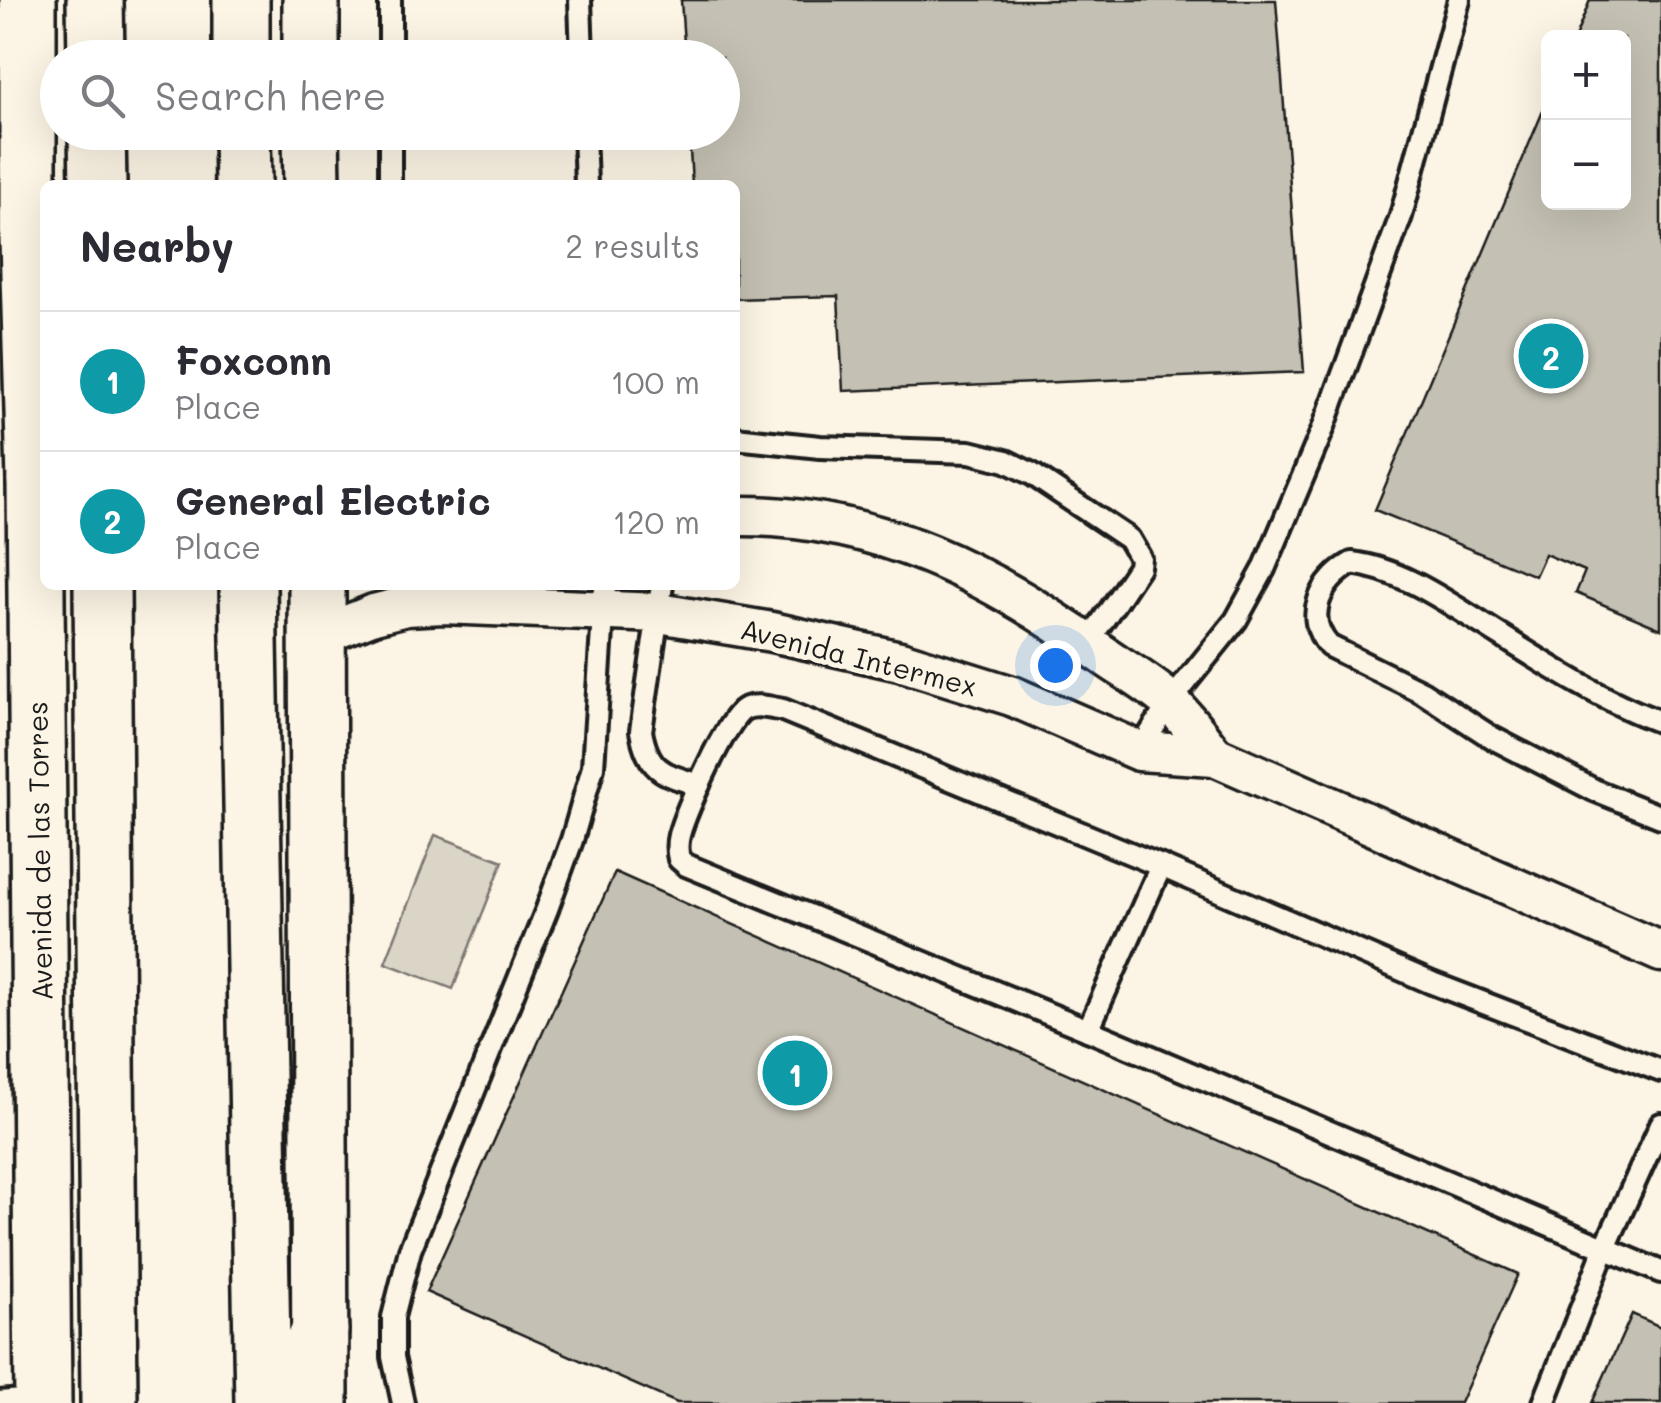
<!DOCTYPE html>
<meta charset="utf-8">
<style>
body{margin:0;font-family:Mali,sans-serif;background:#f2f2f3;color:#2b2b33}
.controls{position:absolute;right:30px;top:30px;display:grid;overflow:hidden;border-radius:15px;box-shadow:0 10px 40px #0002}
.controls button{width:90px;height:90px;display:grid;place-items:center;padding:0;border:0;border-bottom:2px solid #e1e1e2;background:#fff;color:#2b2b33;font:50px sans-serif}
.you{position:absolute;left:1055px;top:665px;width:35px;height:35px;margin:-25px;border:8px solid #fff;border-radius:50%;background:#1a73e8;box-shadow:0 0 0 15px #1a73e833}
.badge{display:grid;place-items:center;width:65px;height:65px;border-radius:50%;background:#c8321e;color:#fff;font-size:32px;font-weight:700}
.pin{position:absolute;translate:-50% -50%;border:5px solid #fff;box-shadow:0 2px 10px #0006}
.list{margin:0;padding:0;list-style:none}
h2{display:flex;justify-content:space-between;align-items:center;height:130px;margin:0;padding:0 40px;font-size:42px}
h2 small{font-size:32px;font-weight:400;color:#7c7c81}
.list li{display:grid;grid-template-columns:65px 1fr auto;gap:30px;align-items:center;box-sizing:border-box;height:140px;padding:0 40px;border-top:2px solid #e1e1e2}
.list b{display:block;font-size:38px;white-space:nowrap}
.list p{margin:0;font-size:32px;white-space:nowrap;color:#7c7c81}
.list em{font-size:32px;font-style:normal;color:#7c7c81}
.icon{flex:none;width:55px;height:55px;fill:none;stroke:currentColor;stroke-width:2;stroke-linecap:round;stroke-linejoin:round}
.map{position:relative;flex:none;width:1661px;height:1403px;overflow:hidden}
.search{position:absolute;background:#fff;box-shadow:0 10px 40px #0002;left:40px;top:40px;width:700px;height:110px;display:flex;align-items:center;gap:25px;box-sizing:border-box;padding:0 35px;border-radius:55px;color:#7c7c81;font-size:38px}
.panel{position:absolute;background:#fff;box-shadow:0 10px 40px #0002;left:40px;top:180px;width:700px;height:410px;border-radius:15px}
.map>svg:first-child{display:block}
.green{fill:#dbd5c8;stroke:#7c7872;stroke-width:2.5}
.building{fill:#c4c0b3;stroke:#1c1c1c;stroke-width:2.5}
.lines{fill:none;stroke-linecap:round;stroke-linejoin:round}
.lane-casing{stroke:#1c1c1c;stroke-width:28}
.street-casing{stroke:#1c1c1c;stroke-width:45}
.primary-casing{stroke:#1c1c1c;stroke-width:62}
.highway-casing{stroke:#1c1c1c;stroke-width:62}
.lane{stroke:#fcf5e5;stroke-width:20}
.street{stroke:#fcf5e5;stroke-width:38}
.primary{stroke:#fcf5e5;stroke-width:55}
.highway{stroke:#fcf5e5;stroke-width:55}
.labels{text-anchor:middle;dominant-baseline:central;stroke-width:10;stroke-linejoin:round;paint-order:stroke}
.street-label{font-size:28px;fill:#1c1c1c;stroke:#fcf5e5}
</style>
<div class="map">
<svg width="1661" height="1403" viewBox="0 0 1661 1403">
<rect width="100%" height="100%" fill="#fcf5e5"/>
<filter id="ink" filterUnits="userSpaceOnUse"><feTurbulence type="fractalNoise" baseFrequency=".01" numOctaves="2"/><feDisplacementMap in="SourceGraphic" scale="20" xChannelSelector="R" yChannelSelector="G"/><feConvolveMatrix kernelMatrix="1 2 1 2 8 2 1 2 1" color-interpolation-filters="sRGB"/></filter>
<g filter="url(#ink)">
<path class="green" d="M 435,835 L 503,861 L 453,989 L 385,963 Z"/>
<g class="building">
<path d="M 681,0 L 1276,0 L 1304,372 L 843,391 L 838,296 L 735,299 L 735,185 L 692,185 L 689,132 L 722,132 L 722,58 L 685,58 Z"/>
<path d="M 1590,0 L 1661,0 L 1661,629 L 1576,593 L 1585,571 L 1545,554 L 1535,576 L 1375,510 L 1548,99 L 1548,202 L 1624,202 L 1624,38 L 1575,38 Z"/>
<path d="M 615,872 L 1518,1274 L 1460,1403 L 677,1403 L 426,1292 Z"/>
<path d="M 1632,1314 L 1661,1327 L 1661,1403 L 1592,1403 Z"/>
</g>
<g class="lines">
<g class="lane-casing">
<g id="lane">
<path d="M 580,0 L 582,58"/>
<path d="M 390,58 L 390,0"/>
<path d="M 584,132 L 586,185"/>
<path d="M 390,185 L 390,132"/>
<path d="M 735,438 L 820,447 L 970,452 L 1006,461 L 1032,474 L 1129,539 L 1140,558 L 1139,567 L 1115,603 L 1087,643"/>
<path d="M 662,585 L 641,731 C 648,771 663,774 699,785"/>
<path d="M 1661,722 C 1601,701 1538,659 1484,625 C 1444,600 1400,569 1352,563 C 1322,580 1302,616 1329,646 L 1422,692 L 1491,737 L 1594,790 L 1661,817"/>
<path d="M 1139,751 L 1170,702 L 1236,620 L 1264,569 L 1323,429 L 1401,216 L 1459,0"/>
<path d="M 1088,1030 L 1161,866"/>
<path d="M 1661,1071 L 1432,983 L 1161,866 L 783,710 C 771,708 756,703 744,709 C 726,719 685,813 679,835 C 677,843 677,851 679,859 L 686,865 L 1088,1030 L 1661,1272"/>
<path d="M 0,1402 L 42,1398"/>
<path d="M 403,1403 L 393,1357 L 393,1317 L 410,1250 L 547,909 L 572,840 L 593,767 L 605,585"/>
<path d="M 1544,1403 L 1605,1248 L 1661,1124"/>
</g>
</g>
<g class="street-casing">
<g id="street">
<path d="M 735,516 C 876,514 990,574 1102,654 C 1124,670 1151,684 1171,703 C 1187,719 1201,739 1215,756"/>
<path d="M 317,637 L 374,614 L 406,606 L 443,604 L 659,613 L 772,632 L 900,661 L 1012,696 L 1139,751 L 1215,756 L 1661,952"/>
</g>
</g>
<g class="primary-casing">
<g id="primary">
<path d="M 28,0 L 28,240 L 35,480 L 43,1403"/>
<path d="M 311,0 L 311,58"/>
<path d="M 311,132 L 312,185"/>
<path d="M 317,585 L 320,1403"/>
</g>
</g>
<g class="highway-casing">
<g id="highway">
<path d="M 95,0 L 96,58"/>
<path d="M 241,0 L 241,58"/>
<path d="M 97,132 L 98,185"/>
<path d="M 242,132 L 243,185"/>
<path d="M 35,480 L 45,431"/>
<path d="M 102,585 L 109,1403"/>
<path d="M 248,585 L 263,1403"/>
<path d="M 288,1403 L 320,1330"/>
</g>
</g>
<use href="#lane" class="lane"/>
<use href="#street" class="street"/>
<use href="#primary" class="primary"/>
<use href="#highway" class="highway"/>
</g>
</g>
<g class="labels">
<g class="street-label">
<text transform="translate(859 657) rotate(14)">Avenida Intermex</text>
<text transform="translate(39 851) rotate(-91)">Avenida de las Torres</text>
</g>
</g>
</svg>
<div class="controls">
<button>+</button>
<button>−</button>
</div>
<div class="you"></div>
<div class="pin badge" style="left:795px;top:1073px;background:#0f9aa8">1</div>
<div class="pin badge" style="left:1551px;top:356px;background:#0f9aa8">2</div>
<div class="search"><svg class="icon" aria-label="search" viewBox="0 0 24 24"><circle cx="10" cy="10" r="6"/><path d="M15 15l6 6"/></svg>Search here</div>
<section class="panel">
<h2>Nearby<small>2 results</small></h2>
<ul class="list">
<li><span class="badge" style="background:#0f9aa8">1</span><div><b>Foxconn</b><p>Place</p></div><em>100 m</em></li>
<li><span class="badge" style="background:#0f9aa8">2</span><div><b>General Electric</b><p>Place</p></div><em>120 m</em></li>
</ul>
</section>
</div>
